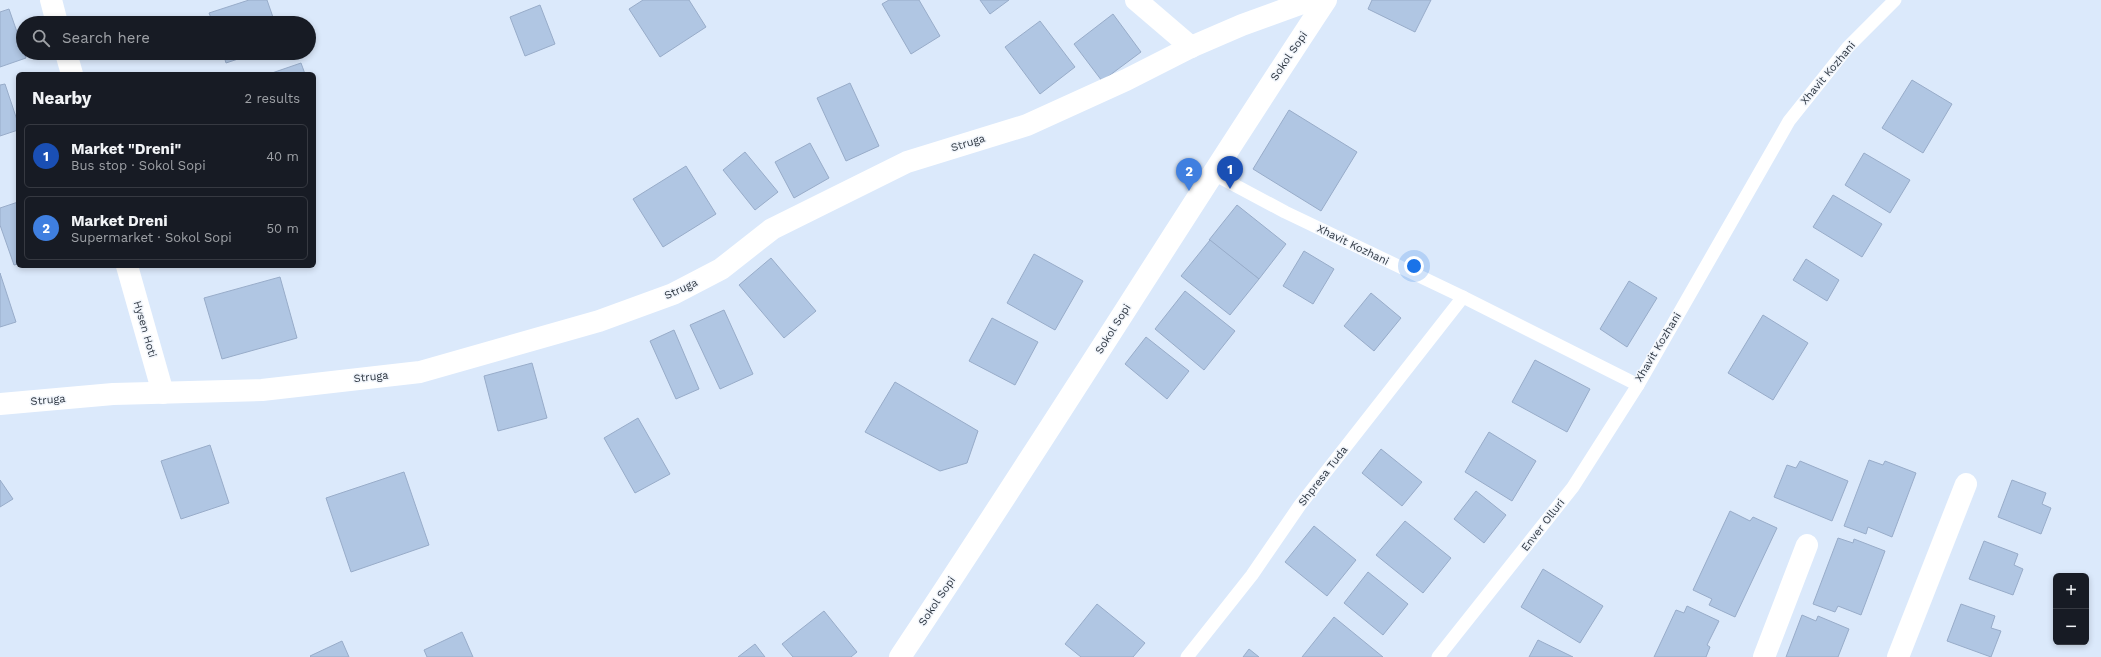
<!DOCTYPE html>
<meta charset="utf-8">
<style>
body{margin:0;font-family:"Work Sans",sans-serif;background:#20242c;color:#f1f3f6}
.controls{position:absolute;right:12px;bottom:12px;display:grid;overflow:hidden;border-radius:6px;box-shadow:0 2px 6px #0003}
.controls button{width:36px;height:36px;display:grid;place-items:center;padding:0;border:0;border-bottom:1px solid #363941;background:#171b24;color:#f1f3f6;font:20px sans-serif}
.you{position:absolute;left:1414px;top:266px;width:14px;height:14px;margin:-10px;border:3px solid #fff;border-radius:50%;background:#1a73e8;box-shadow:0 0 0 6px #1a73e833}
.badge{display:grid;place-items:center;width:26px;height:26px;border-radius:50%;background:#8c9099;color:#fff;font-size:13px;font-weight:700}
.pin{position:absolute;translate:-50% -33px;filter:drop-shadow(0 1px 2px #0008)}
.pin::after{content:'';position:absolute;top:21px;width:14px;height:12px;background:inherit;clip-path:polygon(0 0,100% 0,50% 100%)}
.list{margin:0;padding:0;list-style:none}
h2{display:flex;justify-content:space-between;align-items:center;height:52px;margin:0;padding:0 16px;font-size:17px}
h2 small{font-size:13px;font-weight:400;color:#9ea1a6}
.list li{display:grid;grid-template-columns:26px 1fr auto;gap:12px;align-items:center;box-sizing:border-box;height:64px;margin:0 8px 8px;padding:0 8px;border:1px solid #363941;border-radius:6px}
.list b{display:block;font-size:15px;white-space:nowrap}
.list p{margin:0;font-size:13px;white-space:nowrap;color:#9ea1a6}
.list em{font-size:13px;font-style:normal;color:#9ea1a6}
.icon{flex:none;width:22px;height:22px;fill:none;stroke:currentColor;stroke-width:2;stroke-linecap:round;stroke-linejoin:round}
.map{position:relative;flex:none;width:2101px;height:657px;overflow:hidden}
.search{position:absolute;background:#171b24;box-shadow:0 2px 6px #0003;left:16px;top:16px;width:300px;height:44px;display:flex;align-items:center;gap:10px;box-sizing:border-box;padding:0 14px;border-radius:22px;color:#9ea1a6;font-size:15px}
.panel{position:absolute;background:#171b24;box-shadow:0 2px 6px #0003;left:16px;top:72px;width:300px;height:196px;border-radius:6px}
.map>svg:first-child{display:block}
.building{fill:#b0c6e3;stroke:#98acc9}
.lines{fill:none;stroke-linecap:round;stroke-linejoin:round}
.service{stroke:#fff;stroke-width:13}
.minor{stroke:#fff;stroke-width:22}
.tertiary{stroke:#fff;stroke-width:22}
.labels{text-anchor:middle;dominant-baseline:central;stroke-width:3;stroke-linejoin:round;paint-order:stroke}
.street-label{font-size:11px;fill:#2d3641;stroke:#f1f5fb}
</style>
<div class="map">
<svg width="2101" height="657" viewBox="0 0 2101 657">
<rect width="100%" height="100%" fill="#dbe9fb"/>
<g class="building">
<path d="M 249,0 L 267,0 L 275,23 L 213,23 L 209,13 Z"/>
<path d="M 643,0 L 689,0 L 706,27 L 660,57 L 629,9 Z"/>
<path d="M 889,0 L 919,0 L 940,36 L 911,54 L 882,4 Z"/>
<path d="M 980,0 L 1009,0 L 990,14 Z"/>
<path d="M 1372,0 L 1431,0 L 1415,32 L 1368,9 Z"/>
<path d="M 540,5 L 555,44 L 525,56 L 510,17 Z"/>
<path d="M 9,9 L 26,58 L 0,67 L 0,12 Z"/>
<path d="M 1113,14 L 1141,52 L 1102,81 L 1074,44 Z"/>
<path d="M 1040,21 L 1075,67 L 1040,94 L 1005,47 Z"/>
<path d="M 223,53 L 256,53 L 226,63 Z"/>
<path d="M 301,63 L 305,74 L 269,74 Z"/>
<path d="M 1912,80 L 1952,104 L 1923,153 L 1882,128 Z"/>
<path d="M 850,83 L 879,146 L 846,161 L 817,98 Z"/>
<path d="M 5,84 L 18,123 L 18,130 L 0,136 L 0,85 Z"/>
<path d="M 1289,110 L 1357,152 L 1321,211 L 1253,169 Z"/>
<path d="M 810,143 L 829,178 L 794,198 L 775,162 Z"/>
<path d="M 745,152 L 778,192 L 755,210 L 723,170 Z"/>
<path d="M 1864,153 L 1910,180 L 1890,213 L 1845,185 Z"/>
<path d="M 686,166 L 716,214 L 663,247 L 633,199 Z"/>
<path d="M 1833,195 L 1882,224 L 1862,257 L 1813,227 Z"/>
<path d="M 18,202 L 18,264 L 14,265 L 0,225 L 0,208 Z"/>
<path d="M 1237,205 L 1286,244 L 1259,279 L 1209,240 Z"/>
<path d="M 1210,240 L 1259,279 L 1230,315 L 1181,276 Z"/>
<path d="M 1304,251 L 1334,269 L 1313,304 L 1283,286 Z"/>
<path d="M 1034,254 L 1083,281 L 1055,330 L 1007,303 Z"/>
<path d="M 771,258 L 816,311 L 784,338 L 739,285 Z"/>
<path d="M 1806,259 L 1839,280 L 1827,301 L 1793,280 Z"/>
<path d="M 0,273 L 16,322 L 0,327 Z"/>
<path d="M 280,277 L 297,338 L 222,359 L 204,298 Z"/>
<path d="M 1629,281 L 1657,298 L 1627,347 L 1600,329 Z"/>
<path d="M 1185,291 L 1235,331 L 1204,370 L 1155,329 Z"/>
<path d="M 1371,293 L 1401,318 L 1374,351 L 1344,326 Z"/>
<path d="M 724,310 L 753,374 L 720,389 L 690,325 Z"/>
<path d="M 1763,315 L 1808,343 L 1773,400 L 1728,373 Z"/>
<path d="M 992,318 L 1038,342 L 1015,385 L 969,361 Z"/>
<path d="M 674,330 L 699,389 L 676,399 L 650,341 Z"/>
<path d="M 1146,337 L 1189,371 L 1167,399 L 1125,364 Z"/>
<path d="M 1535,360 L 1590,389 L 1567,432 L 1512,402 Z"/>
<path d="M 532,363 L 547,418 L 498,431 L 484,376 Z"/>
<path d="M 895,382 L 978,431 L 967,463 L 940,471 L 865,432 Z"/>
<path d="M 638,418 L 670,474 L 635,493 L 604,438 Z"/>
<path d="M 1489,432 L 1536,461 L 1512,501 L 1465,472 Z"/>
<path d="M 210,445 L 229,503 L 181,519 L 161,461 Z"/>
<path d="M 1381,449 L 1422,482 L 1402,506 L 1362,473 Z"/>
<path d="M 1869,460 L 1883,465 L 1885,461 L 1916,473 L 1892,537 L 1868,527 L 1866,534 L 1844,526 Z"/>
<path d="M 1800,461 L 1848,481 L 1832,521 L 1774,497 L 1787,465 L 1796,468 Z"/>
<path d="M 404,472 L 429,545 L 351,572 L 326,498 Z"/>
<path d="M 0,480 L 13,499 L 0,507 Z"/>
<path d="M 2012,480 L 2046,493 L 2042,504 L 2051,508 L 2041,534 L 1998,517 Z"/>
<path d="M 1476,491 L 1506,515 L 1484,543 L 1454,519 Z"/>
<path d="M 1730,511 L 1750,521 L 1753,517 L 1777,528 L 1735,617 L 1709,605 L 1712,599 L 1693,590 Z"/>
<path d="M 1405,521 L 1451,558 L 1423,593 L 1376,555 Z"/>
<path d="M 1314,526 L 1356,560 L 1327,596 L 1285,562 Z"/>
<path d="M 1838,538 L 1853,543 L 1854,539 L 1885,551 L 1861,615 L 1838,606 L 1835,612 L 1813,604 Z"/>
<path d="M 1984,541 L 2018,554 L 2014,565 L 2023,569 L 2013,595 L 1969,579 Z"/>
<path d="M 1543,569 L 1603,606 L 1580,643 L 1521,607 Z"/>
<path d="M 1368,572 L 1408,604 L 1383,635 L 1344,603 Z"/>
<path d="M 1097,604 L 1145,643 L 1133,657 L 1081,657 L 1065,644 Z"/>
<path d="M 1961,604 L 1995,616 L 1991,628 L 2001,631 L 1991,657 L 1947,641 Z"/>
<path d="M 1687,606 L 1719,621 L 1707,645 L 1710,647 L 1706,657 L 1654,657 L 1676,610 L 1684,613 Z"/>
<path d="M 824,611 L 857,652 L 851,657 L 793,657 L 782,644 Z"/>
<path d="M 1802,615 L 1816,621 L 1818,616 L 1849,629 L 1838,657 L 1786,657 Z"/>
<path d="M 1334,617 L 1383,657 L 1302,657 Z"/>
<path d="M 462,632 L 473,657 L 427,657 L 424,650 Z"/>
<path d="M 1538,640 L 1573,657 L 1529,657 Z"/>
<path d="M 342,641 L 349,657 L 311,657 L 310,656 Z"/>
<path d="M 755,644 L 765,657 L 738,657 Z"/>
<path d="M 1249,649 L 1259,657 L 1243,657 Z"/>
</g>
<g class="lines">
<g class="service">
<path d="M 1212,173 L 1285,212 L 1463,297 L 1638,385"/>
<path d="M 1187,657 L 1252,575 L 1300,505 L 1463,297"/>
<path d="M 1438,657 L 1573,487 L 1638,385 L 1789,121 L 1848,47 L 1895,0"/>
</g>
<g class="minor">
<path d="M 51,0 L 57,23"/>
<path d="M 1136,0 L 1191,47"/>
<path d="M 66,53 L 72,74"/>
<path d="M 127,266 L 163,393"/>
<path d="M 0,404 L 113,394 L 262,390 L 420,372 L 599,321 L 673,294 L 721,269 L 772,229 L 907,162 L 1027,125 L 1126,80 L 1191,47 L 1242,25 L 1311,0"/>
<path d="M 1764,657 L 1807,545"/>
<path d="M 1898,657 L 1966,484"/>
</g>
<path class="tertiary" d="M 900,657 C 1045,440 1182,218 1326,0"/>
</g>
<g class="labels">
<g class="street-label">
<text transform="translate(1289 56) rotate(-56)">Sokol Sopi</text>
<text transform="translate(1828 73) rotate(-50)">Xhavit Kozhani</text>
<text transform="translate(968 143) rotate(-17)">Struga</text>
<text transform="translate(1353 245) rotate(26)">Xhavit Kozhani</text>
<text transform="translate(681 289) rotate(-25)">Struga</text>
<text transform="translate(145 329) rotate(74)">Hysen Hoti</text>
<text transform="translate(1113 329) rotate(-58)">Sokol Sopi</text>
<text transform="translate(1658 347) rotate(-59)">Xhavit Kozhani</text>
<text transform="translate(371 377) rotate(-6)">Struga</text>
<text transform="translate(48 400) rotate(-5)">Struga</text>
<text transform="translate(1323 476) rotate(-52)">Shpresa Tuda</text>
<text transform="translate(1543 525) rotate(-52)">Enver Olluri</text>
<text transform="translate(937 601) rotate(-56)">Sokol Sopi</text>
</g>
</g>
</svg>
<div class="controls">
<button>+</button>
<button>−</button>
</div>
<div class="you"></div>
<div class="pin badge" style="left:1230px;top:189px;background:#1a4fb4">1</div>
<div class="pin badge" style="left:1189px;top:191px;background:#3f7fe0">2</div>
<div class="search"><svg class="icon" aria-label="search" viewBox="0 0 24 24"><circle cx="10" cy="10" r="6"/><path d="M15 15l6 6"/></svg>Search here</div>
<section class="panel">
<h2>Nearby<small>2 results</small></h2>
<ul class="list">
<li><span class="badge" style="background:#1a4fb4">1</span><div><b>Market &quot;Dreni&quot;</b><p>Bus stop · Sokol Sopi</p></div><em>40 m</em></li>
<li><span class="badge" style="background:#3f7fe0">2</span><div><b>Market Dreni</b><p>Supermarket · Sokol Sopi</p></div><em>50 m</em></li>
</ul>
</section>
</div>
